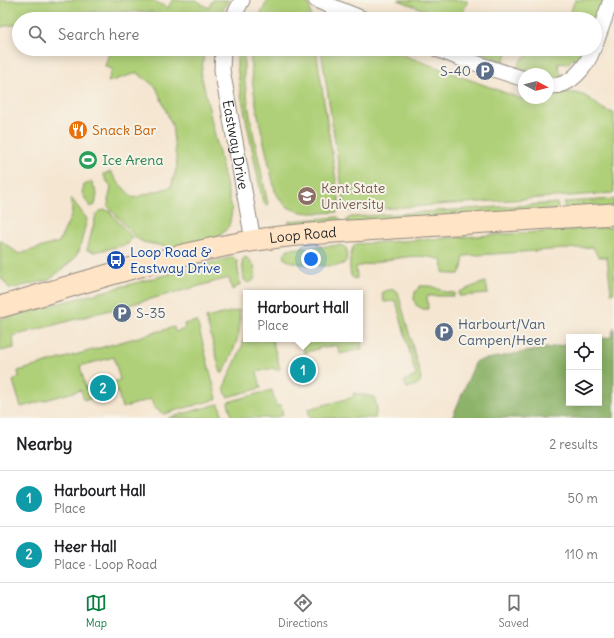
<!DOCTYPE html>
<meta charset="utf-8">
<style>
body{margin:0;font-family:Delius,sans-serif;background:#f6f6f6;color:#202124}
.controls{position:absolute;right:12px;bottom:12px;display:grid;overflow:hidden;border-radius:0px;box-shadow:0 2px 10px #0003}
.controls button{width:36px;height:36px;display:grid;place-items:center;padding:0;border:0;border-bottom:1px solid #e0e0e0;background:#fff;color:#202124;font:20px sans-serif}
.compass{position:absolute;left:518px;top:68px;width:36px;height:36px;border-radius:50%;background:#fff;box-shadow:0 2px 10px #0003;rotate:97deg}
.you{position:absolute;left:311px;top:259px;width:14px;height:14px;margin:-10px;border:3px solid #fff;border-radius:50%;background:#1a73e8;box-shadow:0 0 0 6px #1a73e833}
.badge{display:grid;place-items:center;width:26px;height:26px;border-radius:50%;background:#0b8043;color:#fff;font-size:13px;font-weight:700}
.pin{position:absolute;translate:-50% -50%;border:2px solid #fff;box-shadow:0 1px 4px #0006}
.popup{position:absolute;left:243px;top:290px;width:120px;height:52px;box-sizing:border-box;display:grid;place-content:center;border-radius:0px;background:#fff;filter:drop-shadow(0 1px 3px #0005);font-size:13px;white-space:nowrap;color:#757577}
.popup b{font-size:15px;color:#202124}
.popup::after{content:'';position:absolute;left:50%;top:100%;margin-left:-8px;border:8px solid transparent;border-top-color:#fff}
.list{margin:0;padding:0;list-style:none}
h2{display:flex;justify-content:space-between;align-items:center;height:52px;margin:0;padding:0 16px;font-size:17px}
h2 small{font-size:13px;font-weight:400;color:#757577}
.list li{display:grid;grid-template-columns:26px 1fr auto;gap:12px;align-items:center;box-sizing:border-box;height:56px;padding:0 16px;border-top:1px solid #e0e0e0}
.list b{display:block;font-size:15px;white-space:nowrap}
.list p{margin:0;font-size:13px;white-space:nowrap;color:#757577}
.list em{font-size:13px;font-style:normal;color:#757577}
.icon{flex:none;width:22px;height:22px;fill:none;stroke:currentColor;stroke-width:2;stroke-linecap:round;stroke-linejoin:round}
.map{position:relative;flex:none;width:614px;height:418px;overflow:hidden}
.search{position:absolute;background:#fff;box-shadow:0 2px 10px #0003;left:12px;right:12px;top:12px;height:44px;display:flex;align-items:center;gap:10px;box-sizing:border-box;padding:0 14px;border-radius:22px;color:#757577;font-size:15px}
.sheet{height:164px;background:#fff}
nav{display:flex;justify-content:space-around;align-items:center;box-sizing:border-box;height:56px;border-top:1px solid #e0e0e0;background:#fff;font-size:11px;color:#757577}
nav a{display:grid;justify-items:center;gap:2px}
nav .on{color:#0b8043}
.map>svg:first-child{display:block}
.green{fill:#afd078;stroke:#6d7e52}
.forest{fill:#8bb268;stroke:#5b6e4a}
.lines{fill:none;stroke-linecap:round;stroke-linejoin:round}
.street-casing{stroke:#90887e;stroke-width:17}
.secondary-casing{stroke:#90887e;stroke-width:23}
.street{stroke:#fff;stroke-width:15}
.secondary{stroke:#ffe4c6;stroke-width:21}
.labels{text-anchor:middle;dominant-baseline:central;stroke-width:4;stroke-linejoin:round;paint-order:stroke}
.service-label{font-size:14px;fill:#4e5e75;stroke:#f7f3e8;text-anchor:start}
.food-label{font-size:14px;fill:#c56008;stroke:#f7f3e8;text-anchor:start}
.street-label{font-size:14px;fill:#2b2b2b;stroke:#f7f3e8}
.leisure-label{font-size:14px;fill:#27864d;stroke:#f7f3e8;text-anchor:start}
.education-label{font-size:14px;fill:#785e54;stroke:#f7f3e8;text-anchor:start}
.transit-label{font-size:14px;fill:#164399;stroke:#f7f3e8;text-anchor:start}
</style>
<div class="map">
<svg width="614" height="418" viewBox="0 0 614 418">
<rect width="100%" height="100%" fill="#f7f3e8"/>
<filter id="ink" filterUnits="userSpaceOnUse"><feTurbulence type="fractalNoise" baseFrequency=".025" numOctaves="2"/><feDisplacementMap in="SourceGraphic" scale="8" xChannelSelector="R" yChannelSelector="G"/><feConvolveMatrix kernelMatrix="1 2 1 2 8 2 1 2 1" color-interpolation-filters="sRGB"/></filter>
<filter id="wash" filterUnits="userSpaceOnUse"><feTurbulence type="fractalNoise" baseFrequency=".012" numOctaves="4" result="noise"/><feDisplacementMap in="SourceGraphic" scale="16" xChannelSelector="R" yChannelSelector="G"/><feGaussianBlur stdDeviation="0.9" result="paint"/><feColorMatrix in="noise" values="0 0 0 0 0 0 0 0 0 0 0 0 0 0 0 0 0 1.4 0 .05"/><feComposite in="paint" operator="in"/></filter>
<g filter="url(#wash)">
<rect width="100%" height="100%" fill="#f5e6d1"/>
<g class="green">
<path d="M 0,0 L 152,0 L 168,8 L 172,0 L 196,0 L 208,8 L 213,0 L 228,0 L 218,19 L 153,19 L 152,12 L 95,12 L 45,19 L 19,19 L 19,24 L 0,27 Z"/>
<path d="M 268,0 L 299,0 L 309,4 L 311,19 L 258,19 Z"/>
<path d="M 398,0 L 467,0 L 467,2 L 461,19 L 448,19 Z"/>
<path d="M 575,0 L 603,0 L 595,24 L 595,19 L 568,19 Z"/>
<path d="M 155,49 L 205,49 L 201,74 L 232,210 L 229,226 L 222,234 L 211,241 L 178,249 L 143,242 L 136,238 L 107,205 L 109,203 L 108,201 L 111,188 L 103,174 L 111,172 L 116,180 L 133,198 L 171,187 L 177,166 L 172,125 L 156,87 L 137,73 L 108,82 L 112,69 L 105,66 L 109,53 L 155,51 Z"/>
<path d="M 237,49 L 244,49 L 244,77 L 251,122 L 268,205 L 263,203 L 241,94 L 237,66 Z"/>
<path d="M 250,49 L 316,49 L 340,206 L 339,210 L 337,212 C 320,213 298,216 284,204 C 280,201 278,195 275,191 C 265,144 251,97 250,49 Z"/>
<path d="M 321,49 L 387,49 L 522,99 L 524,93 L 524,98 L 548,98 L 548,92 C 559,93 570,91 580,94 C 590,97 596,105 605,110 C 608,112 611,112 614,113 L 614,193 L 348,211 L 345,208 Z"/>
<path d="M 481,49 L 509,49 L 503,62 L 481,52 Z"/>
<path d="M 521,49 L 585,49 L 577,67 L 573,58 L 568,64 L 558,63 L 562,78 L 548,78 L 548,74 L 533,74 L 517,68 L 521,60 L 529,53 Z"/>
<path d="M 92,182 L 97,194 L 95,205 L 90,207 L 82,193 L 84,185 Z"/>
<path d="M 71,198 L 87,219 L 79,251 L 74,259 L 49,280 L 10,289 L 0,276 L 0,240 L 19,254 L 59,242 L 72,214 Z"/>
<path d="M 614,199 L 614,207 L 565,210 L 564,202 Z"/>
<path d="M 557,203 L 558,211 L 348,225 L 347,219 L 351,217 Z"/>
<path d="M 105,210 L 109,211 L 132,237 L 128,244 L 95,252 L 87,250 L 96,215 L 100,211 Z"/>
<path d="M 338,217 L 341,220 L 342,226 L 289,226 L 289,221 Z"/>
<path d="M 614,227 L 614,293 L 611,293 L 607,257 L 598,257 L 593,247 L 464,256 L 462,268 L 459,274 L 450,274 L 443,272 L 442,260 C 417,251 381,261 356,267 L 357,278 L 355,279 L 351,276 C 349,265 349,254 355,244 Z"/>
<path d="M 343,245 L 347,250 C 347,254 348,261 343,264 C 335,268 292,265 285,259 L 284,254 L 288,249 Z"/>
<path d="M 233,257 L 237,261 L 240,285 L 232,290 L 229,278 L 13,336 L 14,348 L 0,351 L 0,319 Z"/>
<path d="M 245,257 C 254,261 259,273 253,281 L 248,283 L 244,280 L 242,261 Z"/>
<path d="M 486,282 L 488,294 L 459,296 L 459,292 L 479,284 Z"/>
<path d="M 420,286 L 431,286 L 445,292 L 455,293 L 454,296 L 427,296 L 428,309 L 423,309 L 416,305 L 414,299 L 415,292 Z"/>
<path d="M 394,289 L 398,292 L 421,378 L 419,384 L 407,388 L 404,381 L 416,376 L 396,301 L 384,302 L 382,293 L 385,291 Z"/>
<path d="M 246,308 L 246,339 L 272,339 L 280,369 L 275,370 L 274,368 L 257,372 L 261,388 L 227,397 L 224,387 L 242,347 L 245,335 L 246,323 L 245,309 Z"/>
<path d="M 239,310 C 243,333 233,352 223,373 L 221,373 L 206,318 Z"/>
<path d="M 197,321 L 217,399 L 164,414 L 154,408 L 151,399 L 122,408 L 118,392 L 112,393 L 109,383 L 120,380 L 114,357 L 80,366 L 86,389 L 96,386 L 98,397 L 84,400 L 81,390 L 21,407 L 13,381 L 19,377 L 18,371 L 174,327 L 175,332 L 185,329 L 184,324 Z"/>
<path d="M 360,338 L 362,349 L 340,354 L 337,345 L 324,348 L 324,347 L 304,353 L 301,339 Z"/>
<path d="M 272,390 L 276,406 L 281,405 L 283,415 L 274,418 L 232,418 L 228,402 Z"/>
<path d="M 353,393 L 374,397 L 377,407 L 375,418 L 310,418 L 308,409 L 354,397 Z"/>
<path d="M 219,404 L 223,418 L 168,418 L 218,404 Z"/>
</g>
<path class="forest" d="M 614,327 L 614,418 L 452,418 L 476,361 L 569,344 L 569,403 L 599,403 L 599,339 L 611,337 Z"/>
</g>
<g filter="url(#ink)">
<g class="lines">
<g class="street-casing">
<g id="street">
<path d="M 316,0 L 363,19"/>
<path d="M 232,19 L 242,0"/>
<path d="M 595,45 L 611,0"/>
<path id="s1" d="M 223,49 L 222,70 L 253,240"/>
<path d="M 437,49 L 457,57 L 524,79"/>
<path d="M 548,85 C 569,90 587,66 593,49"/>
</g>
</g>
<g class="secondary-casing">
<g id="secondary">
<path id="s2" d="M 0,307 C 83,283 166,255 251,241 C 298,233 345,232 392,228 C 466,223 540,218 614,214"/>
</g>
</g>
<use href="#street" class="street"/>
<use href="#secondary" class="secondary"/>
</g>
</g>
<defs>
<g id="parking-disc" transform="scale(1)"><circle r="9.5" fill="#5c6f8a" stroke="#f7f3e8"/><path d="M-3.5-5.5H1a3.5 3.5 0 0 1 0 7H-1V5.5H-3.5ZM-1-3.4V-.6H.8a1.4 1.4 0 0 0 0-2.8Z" fill="#fff"/></g>
<g id="restaurant-disc" transform="scale(1)"><circle r="9.5" fill="#e8710a" stroke="#f7f3e8"/><path d="M-5-6h1v4h1v-4h1v4h1v-4h1v5L-1.5 .5V6h-2V.5L-5-1ZM5-6V6H3V1.5H1.5Q1.5-4 5-6Z" fill="#fff"/></g>
<g id="stadium-disc" transform="scale(1)"><circle r="9.5" fill="#2e9e5b" stroke="#f7f3e8"/><path d="M0-5a6.5 5 0 1 0 0 10a6.5 5 0 1 0 0-10ZM-3.5-1.8h7v3.6h-7Z" fill="#fff"/></g>
<g id="university-disc" transform="scale(1)"><circle r="9.5" fill="#8d6e63" stroke="#f7f3e8"/><path d="M0-5L7-2L0 1L-7-2ZM-4 1L0 2.5L4 1V4Q0 6-4 4Z" fill="#fff"/></g>
<g id="bus-disc" transform="scale(1)"><circle r="9.5" fill="#1a4fb4" stroke="#f7f3e8"/><path d="M-5-6H5V4H4V6H2V4H-2V6H-4V4H-5ZM-3.5-4V0h7V-4ZM-3.5 1.2v1.5H-2V1.2ZM2 1.2v1.5H3.5V1.2Z" fill="#fff"/></g>
</defs>
<g fill-rule="evenodd">
<use href="#parking-disc" x="485" y="71"/>
<use href="#restaurant-disc" x="78" y="130"/>
<use href="#stadium-disc" x="88" y="160"/>
<use href="#university-disc" x="307" y="196"/>
<use href="#bus-disc" x="116" y="260"/>
<use href="#parking-disc" x="122" y="313"/>
<use href="#parking-disc" x="444" y="332"/>
</g>
<g class="labels">
<g class="service-label">
<text x="471" y="71" text-anchor="end">S-40</text>
<text x="136" y="313">S-35</text>
<text x="458" y="324">Harbourt/Van<tspan x="458" dy="16">Campen/Heer</tspan></text>
</g>
<g class="food-label">
<text x="92" y="130">Snack Bar</text>
</g>
<g class="street-label">
<text stroke="none"><textPath href="#s1" startOffset="97">Eastway Drive</textPath></text>
<text stroke="none"><textPath href="#s2" startOffset="312">Loop Road</textPath></text>
</g>
<g class="leisure-label">
<text x="102" y="160">Ice Arena</text>
</g>
<g class="education-label">
<text x="321" y="188">Kent State<tspan x="321" dy="16">University</tspan></text>
</g>
<g class="transit-label">
<text x="130" y="252">Loop Road &amp;<tspan x="130" dy="16">Eastway Drive</tspan></text>
</g>
</g>
</svg>
<div class="controls">
<button><svg class="icon" aria-label="locate" viewBox="0 0 24 24"><circle cx="12" cy="12" r="6"/><path d="M12 2v4M12 18v4M2 12h4M18 12h4"/></svg></button>
<button><svg class="icon" aria-label="layers" viewBox="0 0 24 24"><path d="M12 4l9 5-9 5-9-5zM3 14l9 5 9-5"/></svg></button>
</div>
<svg class="compass" viewBox="-18 -18 36 36"><path d="M0-13l5 13h-10z" fill="#e53935"/><path d="M0 13l5-13h-10z" fill="#757577"/></svg>
<div class="you"></div>
<div class="pin badge" style="left:303px;top:370px;background:#0f9aa8">1</div>
<div class="popup"><b>Harbourt Hall</b>Place</div>
<div class="pin badge" style="left:103px;top:388px;background:#0f9aa8">2</div>
<div class="search"><svg class="icon" aria-label="search" viewBox="0 0 24 24"><circle cx="10" cy="10" r="6"/><path d="M15 15l6 6"/></svg>Search here</div>
</div>
<section class="sheet">
<h2>Nearby<small>2 results</small></h2>
<ul class="list">
<li><span class="badge" style="background:#0f9aa8">1</span><div><b>Harbourt Hall</b><p>Place</p></div><em>50 m</em></li>
<li><span class="badge" style="background:#0f9aa8">2</span><div><b>Heer Hall</b><p>Place · Loop Road</p></div><em>110 m</em></li>
</ul>
</section>
<nav>
<a class="on"><svg class="icon" aria-label="map" viewBox="0 0 24 24"><path d="M3 6l6-2 6 2 6-2v14l-6 2-6-2-6 2zM9 4v14M15 6v14"/></svg>Map</a>
<a><svg class="icon" aria-label="directions" viewBox="0 0 24 24"><path d="M12 3l9 9-9 9-9-9zM9 14v-3h6M13 9l2 2-2 2"/></svg>Directions</a>
<a><svg class="icon" aria-label="saved" viewBox="0 0 24 24"><path d="M7 4h10v16l-5-4-5 4z"/></svg>Saved</a>
</nav>
